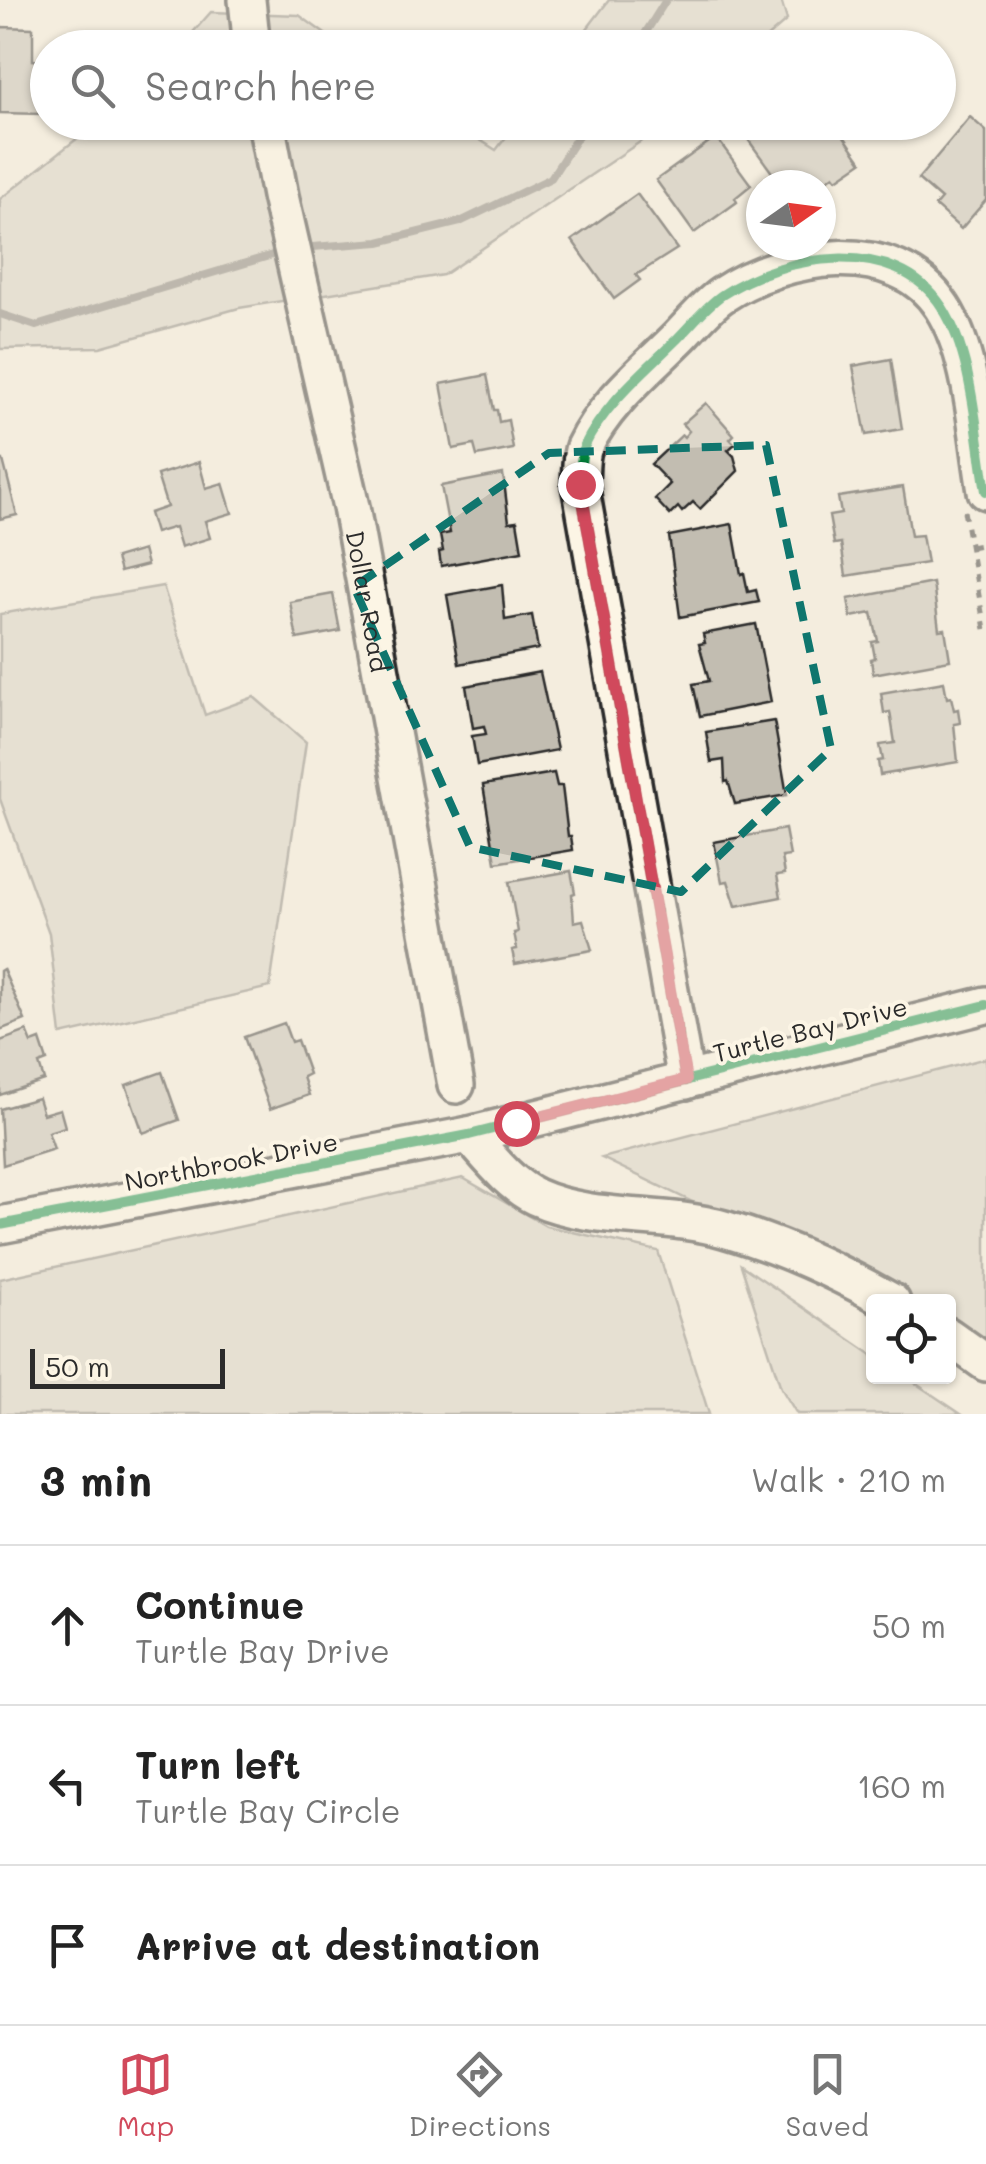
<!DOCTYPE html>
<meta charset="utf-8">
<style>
body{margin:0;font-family:Mali,sans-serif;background:#f2f2f2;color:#222}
.controls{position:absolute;right:30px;bottom:30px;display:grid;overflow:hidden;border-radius:10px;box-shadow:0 2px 8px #0004}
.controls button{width:90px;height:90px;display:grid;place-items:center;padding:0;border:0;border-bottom:2px solid #e0e0e0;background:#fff;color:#222;font:50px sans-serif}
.compass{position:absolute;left:746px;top:170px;width:90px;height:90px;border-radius:50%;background:#fff;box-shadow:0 2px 8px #0004;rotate:76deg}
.scale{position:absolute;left:30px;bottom:25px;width:195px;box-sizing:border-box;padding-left:10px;border:5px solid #2b2b2b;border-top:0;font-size:28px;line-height:35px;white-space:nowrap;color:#2b2b2b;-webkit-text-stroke:8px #fcf5e5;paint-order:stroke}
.stop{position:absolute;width:30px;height:30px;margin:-22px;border:8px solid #d1495b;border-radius:50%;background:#fff}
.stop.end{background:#d1495b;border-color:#fff;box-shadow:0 2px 10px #0008}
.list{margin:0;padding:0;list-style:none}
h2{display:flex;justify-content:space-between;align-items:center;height:130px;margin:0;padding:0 40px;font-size:42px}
h2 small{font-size:32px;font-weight:400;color:#767676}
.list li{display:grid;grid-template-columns:65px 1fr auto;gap:30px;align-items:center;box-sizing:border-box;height:160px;padding:0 40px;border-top:2px solid #e0e0e0}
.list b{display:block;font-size:38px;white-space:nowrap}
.list p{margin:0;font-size:32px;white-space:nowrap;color:#767676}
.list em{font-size:32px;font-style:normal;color:#767676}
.icon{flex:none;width:55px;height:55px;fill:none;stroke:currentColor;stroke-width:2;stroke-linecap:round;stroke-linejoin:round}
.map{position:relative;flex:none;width:986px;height:1414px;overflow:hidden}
.search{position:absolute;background:#fff;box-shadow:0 2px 8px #0004;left:30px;right:30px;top:30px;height:110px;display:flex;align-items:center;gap:25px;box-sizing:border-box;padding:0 35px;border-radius:55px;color:#767676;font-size:38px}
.sheet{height:610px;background:#fff}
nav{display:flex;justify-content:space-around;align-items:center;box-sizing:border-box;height:140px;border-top:2px solid #e0e0e0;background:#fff;font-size:28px;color:#767676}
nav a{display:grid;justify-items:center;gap:5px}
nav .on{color:#d1495b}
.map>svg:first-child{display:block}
.green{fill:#d6d1c4;stroke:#807e78;stroke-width:2.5}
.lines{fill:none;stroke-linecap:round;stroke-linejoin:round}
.stream{stroke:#7a7771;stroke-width:8}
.building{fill:#c2bdb1;stroke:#2b2b2b;stroke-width:2.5}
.minor-casing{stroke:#2b2b2b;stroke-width:42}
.path{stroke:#2b2b2b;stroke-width:5;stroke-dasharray:8 8;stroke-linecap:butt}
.minor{stroke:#fcf5e5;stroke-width:35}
.cycleway-casing{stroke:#fcf5e5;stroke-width:16}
.cycleway{stroke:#00873e;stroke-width:10}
.route{stroke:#d1495b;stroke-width:12}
.marked{fill:none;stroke:#0f766e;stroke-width:8;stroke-dasharray:20 12;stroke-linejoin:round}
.labels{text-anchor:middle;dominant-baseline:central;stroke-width:8;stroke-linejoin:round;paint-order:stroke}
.street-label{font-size:25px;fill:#2b2b2b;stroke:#fcf5e5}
</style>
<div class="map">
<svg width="986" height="1414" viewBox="0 0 986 1414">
<rect width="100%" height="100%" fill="#f4edde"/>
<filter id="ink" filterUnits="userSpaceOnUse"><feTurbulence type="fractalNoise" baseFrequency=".01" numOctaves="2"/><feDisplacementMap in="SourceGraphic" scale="20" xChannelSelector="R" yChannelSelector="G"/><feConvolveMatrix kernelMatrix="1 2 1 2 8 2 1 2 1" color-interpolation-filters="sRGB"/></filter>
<g filter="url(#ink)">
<g class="green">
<path d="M 609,0 L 781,0 L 787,20 L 756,47 L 573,47 Z"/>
<path d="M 211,12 L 299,15 L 343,47 L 179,48 Z"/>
<path d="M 97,123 L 453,123 L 496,150 L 517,123 L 668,123 L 443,275 L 239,308 L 100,347 L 0,349 L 0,199 Z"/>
<path d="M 163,586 L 205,715 L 254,697 L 306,742 L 270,987 L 61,1035 L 49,933 L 0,799 L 0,614 Z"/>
<path d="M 986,1058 L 986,1345 L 949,1327 L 948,1302 L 896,1301 L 602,1158 Z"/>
<path d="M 463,1178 L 546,1226 L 658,1251 L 709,1414 L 0,1414 L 0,1279 Z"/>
<path d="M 741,1265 L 873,1355 L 874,1376 L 906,1377 L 961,1414 L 797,1414 L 781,1388 Z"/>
</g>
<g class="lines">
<g class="stream">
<path d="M 636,48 L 666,0"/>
<path d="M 299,248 L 379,242 L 460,222 L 551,178 L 587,122"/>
<path d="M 0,314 L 36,326 L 279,253"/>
</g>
</g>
<g class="building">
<path d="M 0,27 L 33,28 L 33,60 L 45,61 L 43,114 L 0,113 Z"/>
<path d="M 970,117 L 986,131 L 986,200 L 961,229 L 935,206 L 941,199 L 918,179 Z"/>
<path d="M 769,122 L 834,122 L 862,162 L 837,179 L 834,175 L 821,185 L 781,185 L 747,138 Z"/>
<path d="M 716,137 L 751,185 L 735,198 L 737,202 L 694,233 L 656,180 Z"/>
<path d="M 637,194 L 677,249 L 636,275 L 640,280 L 614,299 L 572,240 Z"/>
<path d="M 891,359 L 902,429 L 866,435 L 853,366 Z"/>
<path d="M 487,375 L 494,410 L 497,410 L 499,422 L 508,420 L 513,449 L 477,456 L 474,445 L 453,449 L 441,384 Z"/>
<path d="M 706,403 L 734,435 L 730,439 L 735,444 L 728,450 L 734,456 L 738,471 L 700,509 L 693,502 L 682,512 L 678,507 L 670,515 L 655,499 L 670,484 L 651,464 L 682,435 L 684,437 L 689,431 L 682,424 Z"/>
<path d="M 3,460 L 17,515 L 0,519 L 0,461 Z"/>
<path d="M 199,462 L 206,488 L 223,483 L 232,513 L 205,521 L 210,538 L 181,547 L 175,527 L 155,533 L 149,513 L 167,507 L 157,475 Z"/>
<path d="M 503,474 L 509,522 L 517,521 L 522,551 L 441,566 L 439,552 L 443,551 L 440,535 L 450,533 L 441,486 Z"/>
<path d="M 903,487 L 911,536 L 922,535 L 927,563 L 846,576 L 841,543 L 834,544 L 829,516 L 841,514 L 838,497 Z"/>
<path d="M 732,524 L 741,574 L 744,573 L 748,592 L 756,590 L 759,602 L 680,617 L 669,536 Z"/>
<path d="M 143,550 L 147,565 L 120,572 L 116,558 Z"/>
<path d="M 933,583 L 939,630 L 945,629 L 950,660 L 873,674 L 871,659 L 875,658 L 872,642 L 878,641 L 872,613 L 851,617 L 848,599 Z"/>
<path d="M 502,585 L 505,620 L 532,615 L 538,649 L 459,664 L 447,595 Z"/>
<path d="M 333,594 L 340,631 L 297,639 L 290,602 Z"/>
<path d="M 756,624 L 771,702 L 700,716 L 693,684 L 709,681 L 699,644 L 705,643 L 703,634 Z"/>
<path d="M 540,672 L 557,750 L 477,765 L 472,736 L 486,734 L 484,726 L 473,728 L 466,686 Z"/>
<path d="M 944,682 L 947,698 L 951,697 L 954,710 L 958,709 L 960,723 L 954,724 L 958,762 L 880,775 L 878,761 L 883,760 L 880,745 L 895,743 L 890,712 L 884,713 L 881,693 Z"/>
<path d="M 774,721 L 787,795 L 735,804 L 728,781 L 725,782 L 724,760 L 711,762 L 706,732 Z"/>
<path d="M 554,773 L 557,786 L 562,786 L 568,836 L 571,836 L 573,850 L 496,863 L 483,785 Z"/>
<path d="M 785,829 L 790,856 L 782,857 L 785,874 L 777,875 L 781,897 L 736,906 L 728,881 L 722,882 L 714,842 Z"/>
<path d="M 571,871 L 575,893 L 572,894 L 574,922 L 583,920 L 592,950 L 515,964 L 512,950 L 517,949 L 514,933 L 518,932 L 509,882 Z"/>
<path d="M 3,969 L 25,1020 L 0,1030 L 0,971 Z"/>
<path d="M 284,1023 L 291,1042 L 297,1040 L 309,1074 L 303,1077 L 309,1095 L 270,1109 L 244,1037 Z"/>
<path d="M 27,1031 L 32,1043 L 40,1040 L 47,1061 L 39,1064 L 44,1080 L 0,1095 L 0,1041 Z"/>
<path d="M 162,1072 L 179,1120 L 143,1133 L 126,1085 Z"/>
<path d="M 38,1098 L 43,1114 L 60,1109 L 65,1127 L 48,1132 L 54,1149 L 3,1165 L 0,1109 Z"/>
</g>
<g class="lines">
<g class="minor-casing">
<g id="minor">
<path d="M 247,0 L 252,48"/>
<path id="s1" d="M 266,122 L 280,196 L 351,507 L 456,1085"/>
<path d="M 686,1081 L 580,484 C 581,472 580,457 584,447 C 605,403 645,371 678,338 C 692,324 706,306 722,295 C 783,254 896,235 942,307 C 973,355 976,434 986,491"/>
<path d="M 469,1135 C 489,1157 509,1184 536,1197 C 591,1222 665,1212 724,1229 C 783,1246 839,1272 892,1302"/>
<path d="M 0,1225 L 469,1135 L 986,1005"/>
<path d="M 948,1336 L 986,1363"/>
</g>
</g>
<g class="path">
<path d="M 964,511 L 986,635"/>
<path d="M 970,547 L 986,544"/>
</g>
<use href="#minor" class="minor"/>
<g class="cycleway-casing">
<g id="cycleway">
<path d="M 686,1081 L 580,484 C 581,472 580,457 584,447 C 605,403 645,371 678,338 C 692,324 706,306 722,295 C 783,254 896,235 942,307 C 973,355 976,434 986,491"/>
<path d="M 0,1225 L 469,1135 L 986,1005"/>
</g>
</g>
<use href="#cycleway" class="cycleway"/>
</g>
</g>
<g class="lines" filter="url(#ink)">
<path class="route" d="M 516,1123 L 686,1080 L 580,484"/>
</g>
<path d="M0 0H986V1414H0ZM 766,445 L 831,749 L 681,892 L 470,847 L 354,587 L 549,453 Z" fill="#f4edde" fill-opacity=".55" fill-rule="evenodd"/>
<path class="marked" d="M 766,445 L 831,749 L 681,892 L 470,847 L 354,587 L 549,453 Z"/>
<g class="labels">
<g class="street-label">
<text stroke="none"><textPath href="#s1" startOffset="490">Dollar Road</textPath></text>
<text transform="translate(810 1029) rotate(-14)">Turtle Bay Drive</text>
<text transform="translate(231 1161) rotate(-11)">Northbrook Drive</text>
</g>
</g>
</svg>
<div class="controls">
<button><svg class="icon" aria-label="locate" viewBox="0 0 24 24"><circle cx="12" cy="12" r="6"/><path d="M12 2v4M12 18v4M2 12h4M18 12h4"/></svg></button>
</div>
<svg class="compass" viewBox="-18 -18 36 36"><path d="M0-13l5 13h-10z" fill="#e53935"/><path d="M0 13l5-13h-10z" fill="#767676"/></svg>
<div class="scale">50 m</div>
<div class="stop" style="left:516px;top:1123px"></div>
<div class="stop end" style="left:580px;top:484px"></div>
<div class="search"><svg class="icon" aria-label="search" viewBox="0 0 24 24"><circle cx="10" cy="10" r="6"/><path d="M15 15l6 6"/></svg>Search here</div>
</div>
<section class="sheet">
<h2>3 min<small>Walk · 210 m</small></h2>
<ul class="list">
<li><svg class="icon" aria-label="ahead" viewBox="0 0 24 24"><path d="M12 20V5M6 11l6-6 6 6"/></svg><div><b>Continue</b><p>Turtle Bay Drive</p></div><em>50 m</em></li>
<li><svg class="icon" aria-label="left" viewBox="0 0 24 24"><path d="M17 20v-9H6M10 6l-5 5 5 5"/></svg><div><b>Turn left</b><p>Turtle Bay Circle</p></div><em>160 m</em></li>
<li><svg class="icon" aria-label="arrive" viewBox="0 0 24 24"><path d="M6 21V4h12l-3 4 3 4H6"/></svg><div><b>Arrive at destination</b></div></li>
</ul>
</section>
<nav>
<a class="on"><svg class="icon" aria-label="map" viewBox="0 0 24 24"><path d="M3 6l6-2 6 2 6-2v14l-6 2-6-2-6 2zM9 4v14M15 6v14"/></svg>Map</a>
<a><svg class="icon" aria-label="directions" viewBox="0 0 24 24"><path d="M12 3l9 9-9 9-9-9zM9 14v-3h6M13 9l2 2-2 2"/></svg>Directions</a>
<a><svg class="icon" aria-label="saved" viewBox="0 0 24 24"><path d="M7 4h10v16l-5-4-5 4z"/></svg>Saved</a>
</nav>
